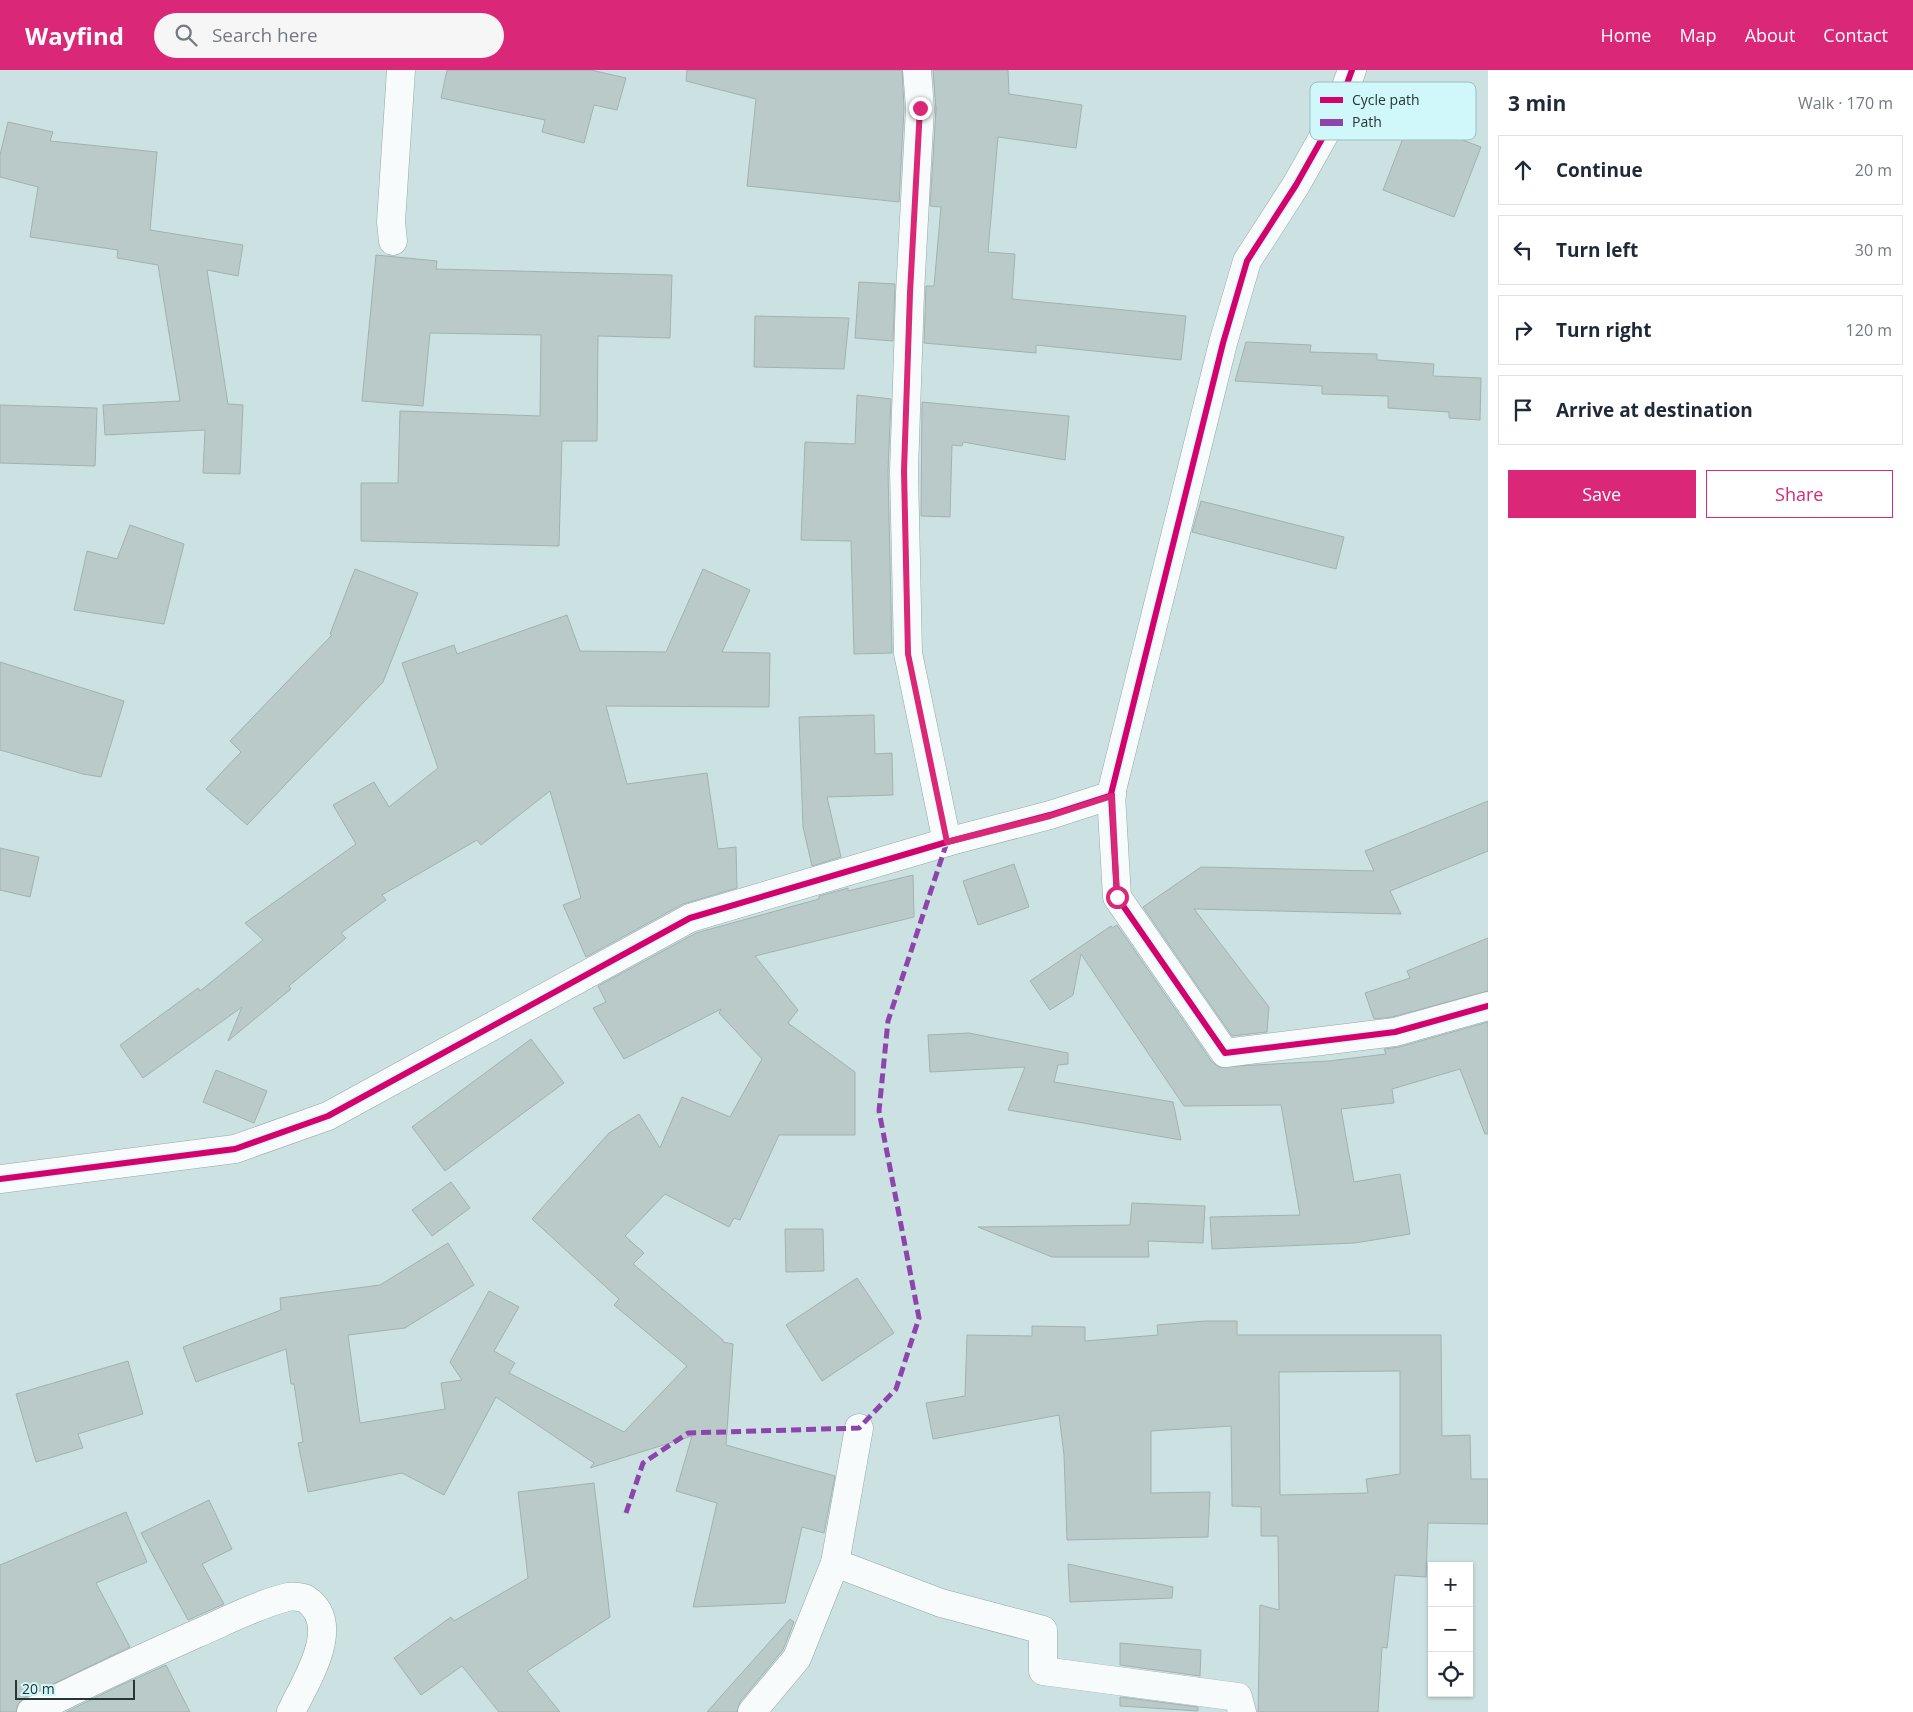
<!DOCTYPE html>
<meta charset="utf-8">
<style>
body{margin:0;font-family:"Open Sans",sans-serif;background:#f6f6f7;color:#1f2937}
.controls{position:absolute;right:15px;bottom:15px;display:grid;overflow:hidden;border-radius:0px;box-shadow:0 1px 4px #0004}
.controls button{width:45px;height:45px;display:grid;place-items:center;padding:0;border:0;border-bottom:1px solid #e0e1e3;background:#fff;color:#1f2937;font:25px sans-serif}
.scale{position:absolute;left:15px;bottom:12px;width:120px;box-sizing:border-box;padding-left:5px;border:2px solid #263536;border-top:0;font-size:14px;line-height:18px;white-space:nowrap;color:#263536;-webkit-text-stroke:4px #d0f7f9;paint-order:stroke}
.stop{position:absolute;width:15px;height:15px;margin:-11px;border:4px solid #db2777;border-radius:50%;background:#fff}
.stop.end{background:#db2777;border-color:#fff;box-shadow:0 1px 5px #0008}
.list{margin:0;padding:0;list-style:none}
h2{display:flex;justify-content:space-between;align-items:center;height:65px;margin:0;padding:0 20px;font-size:21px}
h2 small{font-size:16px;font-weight:400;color:#747a83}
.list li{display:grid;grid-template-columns:32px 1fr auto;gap:15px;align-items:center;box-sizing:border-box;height:70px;margin:0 10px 10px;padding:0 10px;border:1px solid #e0e1e3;border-radius:0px}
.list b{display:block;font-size:19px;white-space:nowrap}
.list em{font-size:16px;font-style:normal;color:#747a83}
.actions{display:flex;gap:10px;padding:15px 20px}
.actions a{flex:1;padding:11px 0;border:1px solid #db2777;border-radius:0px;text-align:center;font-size:18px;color:#db2777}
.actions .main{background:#db2777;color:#fff}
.icon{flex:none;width:28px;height:28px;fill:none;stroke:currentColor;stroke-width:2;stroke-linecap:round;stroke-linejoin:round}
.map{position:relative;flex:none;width:1488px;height:1642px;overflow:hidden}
header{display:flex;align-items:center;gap:30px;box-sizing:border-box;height:70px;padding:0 25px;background:#db2777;color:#fff}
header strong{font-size:24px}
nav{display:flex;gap:28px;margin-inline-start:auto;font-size:18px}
.search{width:350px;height:45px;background:#f6f6f7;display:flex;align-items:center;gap:12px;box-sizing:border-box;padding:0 18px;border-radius:28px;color:#747a83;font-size:19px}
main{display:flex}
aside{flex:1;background:#fff}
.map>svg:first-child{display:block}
.building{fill:#bacac9;stroke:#a1b2b0;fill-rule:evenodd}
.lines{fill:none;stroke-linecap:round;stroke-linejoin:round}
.minor-casing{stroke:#96a7a8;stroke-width:29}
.minor{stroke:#f7fbfb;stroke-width:28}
.quiet{stroke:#8e44ad;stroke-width:5;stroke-dasharray:10 5;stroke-linecap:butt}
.cycleway-casing{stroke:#d0f7f9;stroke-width:9}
.cycleway{stroke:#d6006c;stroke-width:6}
.route{stroke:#db2777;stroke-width:6}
.key{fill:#d0f7f9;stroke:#9dbdbe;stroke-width:1}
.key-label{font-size:14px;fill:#263536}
</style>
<header>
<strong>Wayfind</strong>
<div class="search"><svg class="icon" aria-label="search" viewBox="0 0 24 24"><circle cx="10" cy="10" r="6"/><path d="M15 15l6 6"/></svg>Search here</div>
<nav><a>Home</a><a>Map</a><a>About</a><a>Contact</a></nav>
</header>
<main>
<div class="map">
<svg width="1488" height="1642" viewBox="0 0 1488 1642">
<rect width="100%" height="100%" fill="#cce2e2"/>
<g class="building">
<path d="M 447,0 L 591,0 L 626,8 L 617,40 L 594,35 L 584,73 L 542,62 L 545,50 L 441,28 Z"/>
<path d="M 687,0 L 902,0 L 904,38 L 899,132 L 747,116 L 756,29 L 686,11 Z"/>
<path d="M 933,0 L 1008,0 L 1009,24 L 1082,35 L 1076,78 L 998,67 L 988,182 L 1015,184 L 1012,229 L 1186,246 L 1181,290 L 1036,275 L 1036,283 L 924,273 L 926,216 L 934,216 L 941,137 L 930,136 L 936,39 Z"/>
<path d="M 1410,50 L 1481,77 L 1454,147 L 1383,120 Z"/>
<path d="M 8,52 L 53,62 L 50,71 L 157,82 L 150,160 L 243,175 L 238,206 L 207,200 L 228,334 L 243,335 L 240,404 L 203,403 L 205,360 L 105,365 L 103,335 L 180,331 L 158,195 L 117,188 L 118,180 L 30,167 L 38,117 L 0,107 L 0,85 Z"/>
<path d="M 376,185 L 437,191 L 436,199 L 672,205 L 670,268 L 598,266 L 597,371 L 562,371 L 559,476 L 361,471 L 361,413 L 398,413 L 400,341 L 540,346 L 541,265 L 430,263 L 423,336 L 362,331 Z"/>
<path d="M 859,212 L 895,214 L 893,271 L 855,268 Z"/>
<path d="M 755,246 L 849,248 L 844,299 L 754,297 Z"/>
<path d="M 1246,272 L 1311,275 L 1310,282 L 1377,284 L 1377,290 L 1434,294 L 1433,306 L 1481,308 L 1480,350 L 1449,348 L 1449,342 L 1388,338 L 1388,326 L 1322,324 L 1322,316 L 1235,311 Z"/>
<path d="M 857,325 L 891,329 L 888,401 L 892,583 L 854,584 L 851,471 L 801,470 L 805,372 L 855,374 Z"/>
<path d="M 922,332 L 1069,346 L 1065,390 L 963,372 L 962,376 L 952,375 L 950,447 L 921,446 Z"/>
<path d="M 0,335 L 97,338 L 95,396 L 0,393 Z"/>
<path d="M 1201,431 L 1344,467 L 1336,499 L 1192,462 Z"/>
<path d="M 130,455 L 184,474 L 164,554 L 74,540 L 87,481 L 117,489 Z"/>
<path d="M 355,499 L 418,523 L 383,612 L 247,755 L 206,719 L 241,682 L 230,671 L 332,565 L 330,564 Z"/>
<path d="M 703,499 L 750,520 L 722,582 L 770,583 L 769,637 L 606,636 L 627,714 L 707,703 L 718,779 L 736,777 L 737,818 L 683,834 L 586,887 L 563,835 L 581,828 L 550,721 L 481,775 L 477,770 L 382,825 L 386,830 L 341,863 L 346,868 L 289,916 L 291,919 L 228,971 L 242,937 L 143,1008 L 120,975 L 198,918 L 200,921 L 263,870 L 245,853 L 356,774 L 333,735 L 374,712 L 389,737 L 438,698 L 402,593 L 454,575 L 457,584 L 567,545 L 580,581 L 666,582 Z"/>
<path d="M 0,592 L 124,631 L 101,707 L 83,704 L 0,680 Z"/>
<path d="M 874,645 L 875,684 L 892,683 L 893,725 L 827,727 L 841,787 L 812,796 L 803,757 L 799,647 Z"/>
<path d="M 1488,731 L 1488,781 L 1390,821 L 1401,844 L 1194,839 L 1269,937 L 1267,962 L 1232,966 L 1143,837 L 1201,797 L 1374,801 L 1365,781 Z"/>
<path d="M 0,778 L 39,787 L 30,827 L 0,820 Z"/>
<path d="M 1014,794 L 1029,837 L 978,855 L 963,811 Z"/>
<path d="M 913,805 L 914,847 L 755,886 L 798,940 L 788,953 L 855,1002 L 855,1065 L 779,1065 L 740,1150 L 734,1148 L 729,1157 L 665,1124 L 625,1166 L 644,1183 L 633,1194 L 723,1270 L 723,1272 L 733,1274 L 726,1375 L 835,1406 L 824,1463 L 802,1457 L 785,1533 L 693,1537 L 717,1433 L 676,1421 L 692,1366 L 590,1398 L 594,1393 L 496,1327 L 444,1425 L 402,1403 L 308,1422 L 298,1373 L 303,1372 L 294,1314 L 291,1314 L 286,1279 L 196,1312 L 183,1277 L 281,1240 L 280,1228 L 380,1215 L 448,1173 L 474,1215 L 405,1258 L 348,1265 L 360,1353 L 445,1339 L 441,1313 L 462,1310 L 450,1292 L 489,1221 L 519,1237 L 494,1281 L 515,1293 L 509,1303 L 624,1362 L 687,1296 L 614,1235 L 619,1229 L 532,1149 L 609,1063 L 639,1044 L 660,1078 L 682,1027 L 730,1047 L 762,989 L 719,943 L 721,939 L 624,989 L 593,938 L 606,932 L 598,916 L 696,863 L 819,829 L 819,826 L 848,818 L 848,821 Z"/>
<path d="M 1117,855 L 1212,992 L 1219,997 L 1329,991 L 1386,984 L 1384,979 L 1399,977 L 1488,952 L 1488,1064 L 1485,1064 L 1460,999 L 1392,1019 L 1394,1033 L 1341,1039 L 1354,1112 L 1400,1104 L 1410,1164 L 1355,1173 L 1212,1179 L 1210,1147 L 1300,1145 L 1281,1035 L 1184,1036 L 1081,884 L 1073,925 L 1050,940 L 1030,911 L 1111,856 L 1112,858 Z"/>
<path d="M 1488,868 L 1488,921 L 1392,947 L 1374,949 L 1365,923 L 1410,908 L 1407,901 Z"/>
<path d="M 969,963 L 1068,983 L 1068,994 L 1058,995 L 1054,1012 L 1173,1032 L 1181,1070 L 1008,1040 L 1025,997 L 930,1002 L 928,965 Z"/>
<path d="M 531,969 L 564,1013 L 445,1101 L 412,1057 Z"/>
<path d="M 216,1000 L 267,1021 L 254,1053 L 203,1032 Z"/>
<path d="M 451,1112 L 470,1138 L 432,1166 L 412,1140 Z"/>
<path d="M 1132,1133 L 1205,1136 L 1203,1173 L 1148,1171 L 1149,1187 L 1052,1187 L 978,1157 L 1130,1155 Z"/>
<path d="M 785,1159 L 823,1159 L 824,1201 L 786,1202 Z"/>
<path d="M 857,1208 L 894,1263 L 822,1311 L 786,1255 Z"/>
<path d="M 1205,1251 L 1237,1251 L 1237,1265 L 1441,1265 L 1442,1366 L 1470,1365 L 1471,1409 L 1488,1409 L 1488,1454 L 1428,1453 L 1426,1507 L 1395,1505 L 1387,1578 L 1382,1577 L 1378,1642 L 1258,1642 L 1260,1535 L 1279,1540 L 1278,1466 L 1261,1466 L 1261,1437 L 1232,1436 L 1231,1356 L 1151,1361 L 1151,1423 L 1210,1422 L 1208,1467 L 1067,1470 L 1064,1385 L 1059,1345 L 933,1369 L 926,1333 L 965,1326 L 967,1265 L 1032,1266 L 1032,1256 L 1085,1257 L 1085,1271 L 1158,1265 L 1157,1255 ZM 1400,1301 L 1400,1404 L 1366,1409 L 1368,1423 L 1280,1425 L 1279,1302 Z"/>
<path d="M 128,1291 L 143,1344 L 78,1364 L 83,1378 L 36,1392 L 16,1324 Z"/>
<path d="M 594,1413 L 610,1547 L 527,1601 L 560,1642 L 499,1642 L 462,1596 L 421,1625 L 394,1588 L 451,1547 L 454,1551 L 528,1508 L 518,1422 Z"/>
<path d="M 209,1430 L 232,1479 L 202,1494 L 224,1534 L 188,1550 L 141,1463 Z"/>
<path d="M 126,1442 L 147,1492 L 96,1513 L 130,1577 L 24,1628 L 18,1634 L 16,1642 L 0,1642 L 0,1495 Z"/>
<path d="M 1068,1494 L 1173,1517 L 1172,1528 L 1070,1532 Z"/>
<path d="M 790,1549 L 794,1552 L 783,1580 L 740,1632 L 737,1642 L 707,1642 Z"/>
<path d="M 1120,1573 L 1201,1580 L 1200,1606 L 1120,1595 Z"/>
<path d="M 166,1595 L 190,1642 L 66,1642 L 119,1616 Z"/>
<path d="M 1120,1627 L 1198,1637 L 1198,1641 L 1120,1636 Z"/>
</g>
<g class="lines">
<g class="minor-casing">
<g id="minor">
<path d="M 917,0 L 920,38 L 910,223 L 904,401 L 908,583 L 947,772"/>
<path d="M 1352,0 L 1336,44 L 1296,115 L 1247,191 L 1223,273 L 1111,724 L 1117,827 L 1225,983 L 1395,962 L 1488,936"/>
<path d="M 393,171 L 391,152 L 401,0"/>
<path d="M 0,1109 L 235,1079 L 328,1046 L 690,848 L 947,772 L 1050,745 L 1112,725"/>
<path d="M 859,1358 L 835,1493 L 941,1533 L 1043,1560 L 1043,1601 L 1238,1627 L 1242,1642"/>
<path d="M 31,1642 C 85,1614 140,1589 196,1564 C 224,1552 258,1534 288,1527 C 292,1526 302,1527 306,1529 C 344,1555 305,1612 291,1642"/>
<path d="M 752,1642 L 797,1588 L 835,1493"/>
</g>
</g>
<use href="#minor" class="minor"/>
<path class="quiet" d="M 626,1443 L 643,1393 L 688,1363 L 859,1358 L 896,1319 L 919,1248 L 879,1041 L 888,951 L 947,772"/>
<g class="cycleway-casing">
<g id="cycleway">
<path d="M 1352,0 L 1336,44 L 1296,115 L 1247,191 L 1223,273 L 1111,724 L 1117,827 L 1225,983 L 1395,962 L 1488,936"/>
<path d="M 0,1109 L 235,1079 L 328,1046 L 690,848 L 947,772 L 1050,745 L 1112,725"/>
</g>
</g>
<use href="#cycleway" class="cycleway"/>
</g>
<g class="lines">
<path class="route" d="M 920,38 L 910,223 L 904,401 L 908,584 L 947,772 L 1050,746 L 1112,726 L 1117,827"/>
</g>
<rect x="1310" y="12" width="166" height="58" rx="8" class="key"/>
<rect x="1320" y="27" width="23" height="6" fill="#d6006c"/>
<rect x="1320" y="49" width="23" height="7" fill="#8e44ad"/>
<g class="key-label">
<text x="1352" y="35">Cycle path</text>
<text x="1352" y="57">Path</text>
</g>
</svg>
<div class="controls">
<button>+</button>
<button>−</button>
<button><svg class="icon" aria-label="locate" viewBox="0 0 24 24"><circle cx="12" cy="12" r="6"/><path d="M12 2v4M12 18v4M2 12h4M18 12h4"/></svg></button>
</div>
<div class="scale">20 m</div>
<div class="stop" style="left:1117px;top:827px"></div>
<div class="stop end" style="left:920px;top:38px"></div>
</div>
<aside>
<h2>3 min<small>Walk · 170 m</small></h2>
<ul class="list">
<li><svg class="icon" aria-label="ahead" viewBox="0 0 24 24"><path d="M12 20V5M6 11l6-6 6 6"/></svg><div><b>Continue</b></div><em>20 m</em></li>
<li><svg class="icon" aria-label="left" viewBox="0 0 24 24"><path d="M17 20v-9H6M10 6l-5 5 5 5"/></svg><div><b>Turn left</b></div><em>30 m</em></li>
<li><svg class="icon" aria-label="right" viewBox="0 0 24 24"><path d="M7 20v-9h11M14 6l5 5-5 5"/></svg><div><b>Turn right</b></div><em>120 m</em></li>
<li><svg class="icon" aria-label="arrive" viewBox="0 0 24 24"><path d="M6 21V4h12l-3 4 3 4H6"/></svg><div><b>Arrive at destination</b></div></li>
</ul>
<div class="actions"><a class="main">Save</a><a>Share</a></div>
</aside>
</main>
